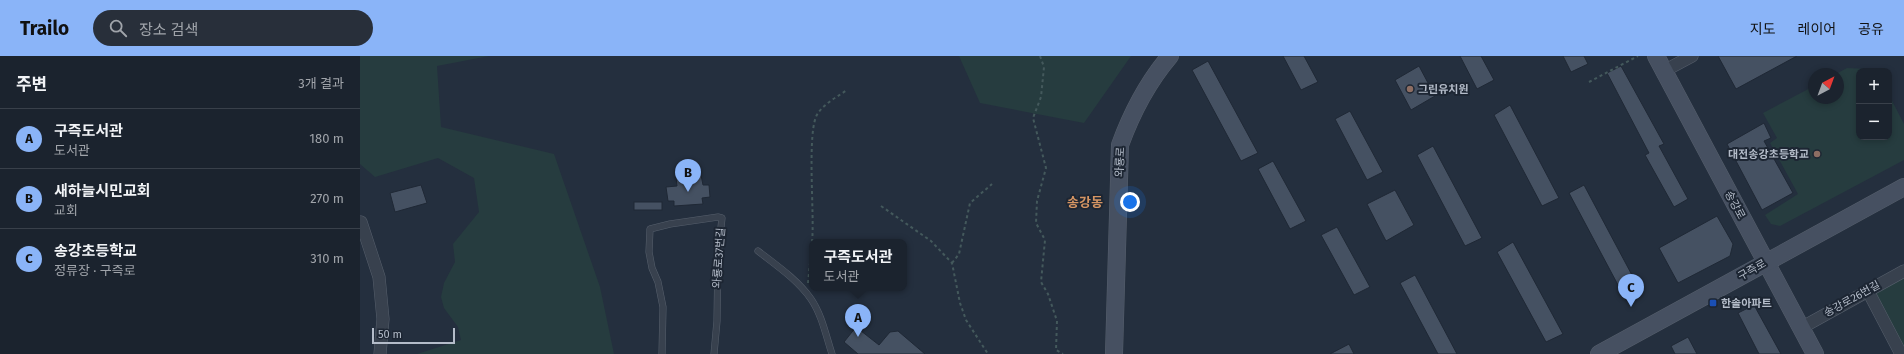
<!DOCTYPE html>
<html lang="ko">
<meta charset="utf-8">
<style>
body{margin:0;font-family:"Fira Sans","Noto Sans KR",sans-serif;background:#282f3a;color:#f1f3f6}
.controls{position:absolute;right:12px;top:12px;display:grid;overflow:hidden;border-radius:8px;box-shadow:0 2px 6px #0003}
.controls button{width:36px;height:36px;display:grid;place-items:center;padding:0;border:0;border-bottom:1px solid #39404a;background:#1b232e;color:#f1f3f6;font:20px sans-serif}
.compass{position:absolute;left:1448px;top:12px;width:36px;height:36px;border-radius:50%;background:#1b232e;box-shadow:0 2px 6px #0003;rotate:41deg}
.scale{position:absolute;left:12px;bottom:10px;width:83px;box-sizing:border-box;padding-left:4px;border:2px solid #b4bcc9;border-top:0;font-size:11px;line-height:14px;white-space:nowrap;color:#b4bcc9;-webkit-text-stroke:3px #1d2633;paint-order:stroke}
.you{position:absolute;left:770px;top:146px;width:14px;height:14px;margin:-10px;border:3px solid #fff;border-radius:50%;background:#1a73e8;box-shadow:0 0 0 6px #1a73e833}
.badge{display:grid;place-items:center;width:26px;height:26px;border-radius:50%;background:#8ab4f8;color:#111;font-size:13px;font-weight:700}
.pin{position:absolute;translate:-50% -33px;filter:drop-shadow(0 1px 2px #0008)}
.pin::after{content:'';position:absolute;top:21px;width:14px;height:12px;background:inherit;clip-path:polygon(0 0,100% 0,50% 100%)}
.popup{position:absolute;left:449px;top:183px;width:98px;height:52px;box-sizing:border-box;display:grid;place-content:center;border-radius:8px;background:#1b232e;filter:drop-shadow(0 1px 3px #0005);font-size:13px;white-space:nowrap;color:#a0a4aa}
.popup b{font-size:15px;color:#f1f3f6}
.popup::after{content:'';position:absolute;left:50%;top:100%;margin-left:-8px;border:8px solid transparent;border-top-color:#1b232e}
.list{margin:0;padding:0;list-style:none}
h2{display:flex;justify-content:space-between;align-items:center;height:52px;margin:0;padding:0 16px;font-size:17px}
h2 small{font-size:13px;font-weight:400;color:#a0a4aa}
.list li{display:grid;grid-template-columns:26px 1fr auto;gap:12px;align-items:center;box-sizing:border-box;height:60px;padding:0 16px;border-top:1px solid #39404a}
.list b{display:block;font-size:15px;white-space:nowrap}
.list p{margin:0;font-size:13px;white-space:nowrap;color:#a0a4aa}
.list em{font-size:13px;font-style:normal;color:#a0a4aa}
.icon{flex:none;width:22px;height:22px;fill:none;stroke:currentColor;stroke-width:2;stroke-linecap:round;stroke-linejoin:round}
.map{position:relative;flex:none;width:1544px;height:298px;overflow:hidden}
header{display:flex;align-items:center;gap:24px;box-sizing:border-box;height:56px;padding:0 20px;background:#8ab4f8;color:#111}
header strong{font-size:19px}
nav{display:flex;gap:22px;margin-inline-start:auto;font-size:14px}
.search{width:280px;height:36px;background:#282f3a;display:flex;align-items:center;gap:10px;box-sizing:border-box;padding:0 14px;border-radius:22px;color:#a0a4aa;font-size:15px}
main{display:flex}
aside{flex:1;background:#1b232e}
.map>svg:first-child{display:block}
.green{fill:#263c3f}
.building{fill:#455162;stroke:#1f2835}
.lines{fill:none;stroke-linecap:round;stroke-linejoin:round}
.service-casing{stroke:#565f6c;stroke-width:7}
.minor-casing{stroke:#565f6c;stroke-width:13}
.secondary-casing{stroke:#565f6c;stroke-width:18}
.path{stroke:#44595c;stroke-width:2;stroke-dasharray:3 3;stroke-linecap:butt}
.service{stroke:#38414e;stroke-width:6}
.minor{stroke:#38414e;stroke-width:12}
.secondary{stroke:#465061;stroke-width:17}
.education-dot{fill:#8d6e63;stroke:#1d2633;stroke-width:1.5}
.transit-dot{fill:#1a4fb4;stroke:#1d2633;stroke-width:1.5}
.labels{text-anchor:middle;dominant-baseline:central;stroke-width:4;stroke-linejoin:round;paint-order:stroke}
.poi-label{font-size:11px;font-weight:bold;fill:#b4bcc9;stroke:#1d2633;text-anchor:start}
.street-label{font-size:11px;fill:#b4bcc9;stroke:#1d2633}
.quarter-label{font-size:13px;font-weight:bold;fill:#d59563;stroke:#1d2633}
</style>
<header>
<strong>Trailo</strong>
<div class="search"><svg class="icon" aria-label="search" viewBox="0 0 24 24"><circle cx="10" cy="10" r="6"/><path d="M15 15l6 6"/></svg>장소 검색</div>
<nav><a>지도</a><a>레이어</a><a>공유</a></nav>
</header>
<main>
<aside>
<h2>주변<small>3개 결과</small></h2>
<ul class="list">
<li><span class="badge">A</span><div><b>구즉도서관</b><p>도서관</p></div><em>180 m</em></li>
<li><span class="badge">B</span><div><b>새하늘시민교회</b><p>교회</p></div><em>270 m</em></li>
<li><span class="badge">C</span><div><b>송강초등학교</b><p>정류장 · 구즉로</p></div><em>310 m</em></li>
</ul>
</aside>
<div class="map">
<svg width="1544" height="298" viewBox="0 0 1544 298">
<rect width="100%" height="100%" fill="#242f3e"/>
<g class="green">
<path d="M 0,0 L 129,0 L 77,10 L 81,71 L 194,98 L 240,231 L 254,298 L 57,298 L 101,284 L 98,271 L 84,252 L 81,241 L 84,227 L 95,206 L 93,188 L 119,156 L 114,122 L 78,102 L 15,121 L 0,108 Z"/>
<path d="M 599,0 L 771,0 L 724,67 L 620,47 Z"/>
<path d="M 1487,12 L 1508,13 L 1511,15 L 1499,15 L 1499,81 L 1529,81 L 1529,39 L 1544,68 L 1544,104 L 1420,170 L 1411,168 L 1405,159 L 1438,138 L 1410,87 L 1417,82 L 1403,57 L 1454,30 L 1454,42 L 1478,42 L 1478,18 L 1476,18 Z"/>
<path d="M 1544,222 L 1544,292 L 1516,241 L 1517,236 Z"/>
</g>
<g class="building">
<path d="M 923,0 L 944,0 L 958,26 L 941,34 Z"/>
<path d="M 1100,0 L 1121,0 L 1134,24 L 1117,33 Z"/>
<path d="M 1203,0 L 1224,0 L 1228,8 L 1211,16 Z"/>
<path d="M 1358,0 L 1437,0 L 1376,33 Z"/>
<path d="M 848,5 L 898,97 L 881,105 L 832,14 Z"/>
<path d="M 1059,10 L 1075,40 L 1051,54 L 1035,24 Z"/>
<path d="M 1261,10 L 1304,88 L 1299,90 L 1328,143 L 1314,151 L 1285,99 L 1289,97 L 1247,17 Z"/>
<path d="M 1150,49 L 1199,142 L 1182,150 L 1134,59 Z"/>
<path d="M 990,55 L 1023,116 L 1007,124 L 975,63 Z"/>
<path d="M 1404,67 L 1411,82 L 1404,85 L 1433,137 L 1402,154 L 1367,88 Z"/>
<path d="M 1073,90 L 1122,182 L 1105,190 L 1057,99 Z"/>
<path d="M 913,105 L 946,165 L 930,173 L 898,113 Z"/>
<path d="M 341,119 L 343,129 L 349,129 L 350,141 L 342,142 L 343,148 L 314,150 L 314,145 L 308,145 L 306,131 L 317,130 L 316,121 Z"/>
<path d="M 61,129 L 67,147 L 35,156 L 30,137 Z"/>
<path d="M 1224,129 L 1281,236 L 1266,244 L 1209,137 Z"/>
<path d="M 1035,134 L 1054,169 L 1026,185 L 1007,148 Z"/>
<rect x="274" y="146" width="28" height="8"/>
<path d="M 1357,160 L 1373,188 L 1370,200 L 1318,227 L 1299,192 Z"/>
<path d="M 977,171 L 1010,231 L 994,239 L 961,179 Z"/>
<path d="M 1153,186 L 1203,278 L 1186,286 L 1137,196 Z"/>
<path d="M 1055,219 L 1097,298 L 1078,298 L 1040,227 Z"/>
<path d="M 1394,249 L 1421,298 L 1399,298 L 1378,257 Z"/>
<path d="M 496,271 L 519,289 L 530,276 L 538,275 L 565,298 L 498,298 L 484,286 Z"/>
<path d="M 1328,281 L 1337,298 L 1315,298 L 1311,290 Z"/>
<path d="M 989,288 L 994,298 L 970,298 Z"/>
</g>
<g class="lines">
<g class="service-casing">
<g id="service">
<path d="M 398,195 C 416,209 438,224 451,243 C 462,259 466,280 472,298"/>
<path d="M 302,298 L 303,251 L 298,226 L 292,212 L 289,196 L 290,173 L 310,168 L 358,161 L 362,162 L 358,199 L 357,265 L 354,298"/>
</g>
</g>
<g class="minor-casing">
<g id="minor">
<path d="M 1304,15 L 1332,0"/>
<path d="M 1,166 L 19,221 L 23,263 L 20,298"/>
<path d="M 1508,235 L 1541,298"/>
<path d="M 1441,272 L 1544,215"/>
</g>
</g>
<g class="secondary-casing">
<g id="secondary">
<path d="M 1296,0 L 1455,298"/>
<path d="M 754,298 L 760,89 C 772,56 787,27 810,0"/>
<path d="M 1239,298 L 1544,131"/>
</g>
</g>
<g class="path">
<path d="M 680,0 L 684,11 L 681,41 L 673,62 L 686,112 L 677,145 L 676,167 L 685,184 L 681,226 L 688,238 L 697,265 L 696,294 L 703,298"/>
<path d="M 1229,26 L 1278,0"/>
<path d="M 521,150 L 571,185 L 592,207 L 600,247 L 606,264 L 628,298"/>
<path d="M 452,186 C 455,160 446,73 458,57 C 465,47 477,41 487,34"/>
<path d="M 592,207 L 599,198 L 610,147 L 632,128"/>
<path d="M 448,227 L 452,187"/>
</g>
<use href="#service" class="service"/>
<use href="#minor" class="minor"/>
<use href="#secondary" class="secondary"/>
</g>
<g class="education-dot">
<circle cx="1050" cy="33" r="4"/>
<circle cx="1457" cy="98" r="4"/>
</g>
<rect class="transit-dot" x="1349" y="243" width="8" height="8" rx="2"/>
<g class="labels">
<g class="poi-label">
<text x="1058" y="33">그린유치원</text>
<text x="1449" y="98" text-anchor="end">대전송강초등학교</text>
<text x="1361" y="247">한솔아파트</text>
</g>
<g class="street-label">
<text transform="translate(760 106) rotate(-87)">와룡로</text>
<text transform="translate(1375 149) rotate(62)">송강로</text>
<text transform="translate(359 202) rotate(-86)">와룡로37번길</text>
<text transform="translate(1392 214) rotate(-29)">구즉로</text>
<text transform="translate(1492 243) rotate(-29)">송강로26번길</text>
</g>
<g class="quarter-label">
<text x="725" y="146">송강동</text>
</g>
</g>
</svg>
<div class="controls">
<button>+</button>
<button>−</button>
</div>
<svg class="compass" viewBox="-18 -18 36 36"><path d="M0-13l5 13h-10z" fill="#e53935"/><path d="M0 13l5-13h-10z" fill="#a0a4aa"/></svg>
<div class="scale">50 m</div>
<div class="you"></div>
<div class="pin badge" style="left:498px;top:281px">A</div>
<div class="popup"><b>구즉도서관</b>도서관</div>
<div class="pin badge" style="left:328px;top:136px">B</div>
<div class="pin badge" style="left:1271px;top:251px">C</div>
</div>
</main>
